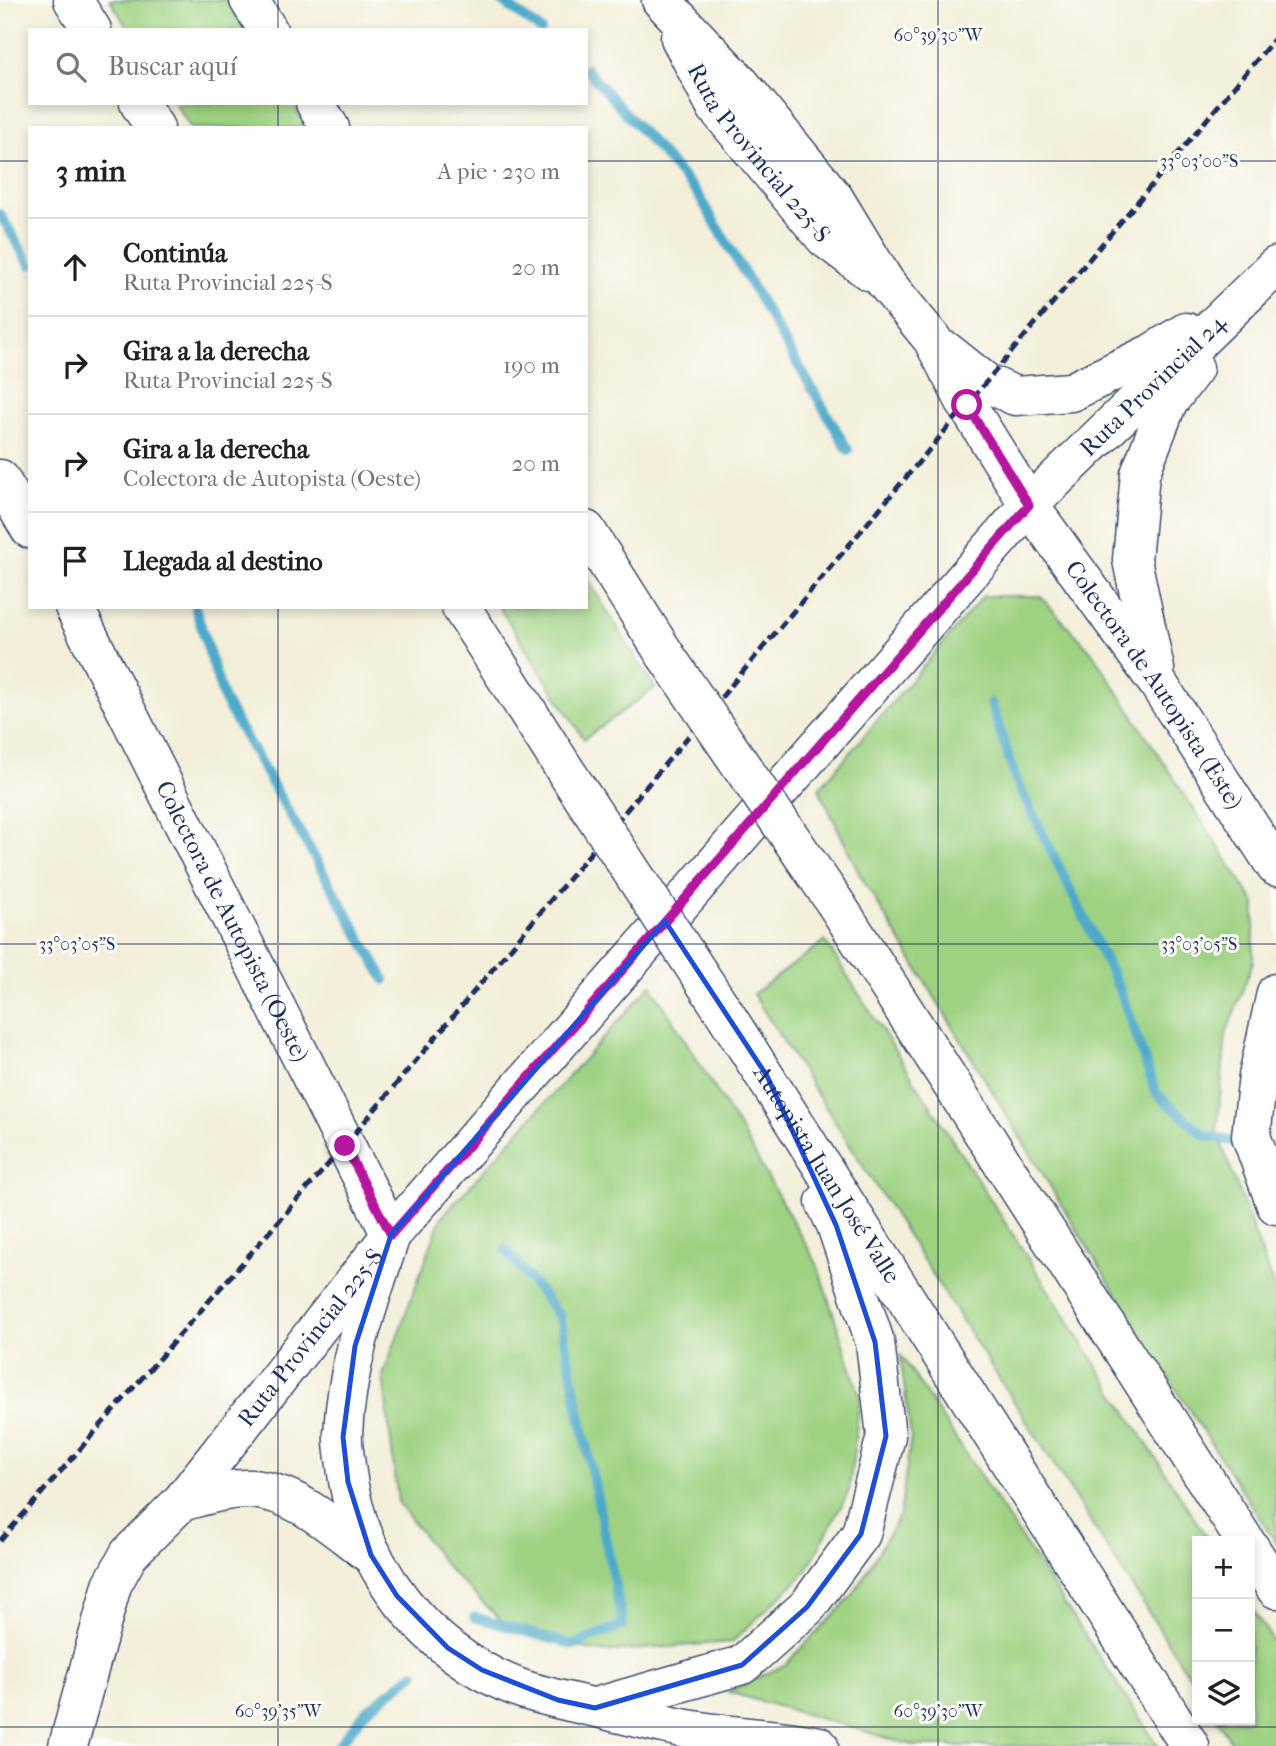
<!DOCTYPE html>
<html lang="es">
<meta charset="utf-8">
<style>
body{margin:0;font-family:"IM FELL French Canon",serif;background:#f2f2f2;color:#202124}
.controls{position:absolute;right:21px;bottom:21px;display:grid;overflow:hidden;border-radius:0px;box-shadow:0 4px 10px #0003}
.controls button{width:63px;height:63px;display:grid;place-items:center;padding:0;border:0;border-bottom:2px solid #e0e0e0;background:#fff;color:#202124;font:35px sans-serif}
.stop{position:absolute;width:21px;height:21px;margin:-16px;border:5px solid #b5179e;border-radius:50%;background:#fff}
.stop.end{background:#b5179e;border-color:#fff;box-shadow:0 2px 7px #0008}
.list{margin:0;padding:0;list-style:none}
h2{display:flex;justify-content:space-between;align-items:center;height:91px;margin:0;padding:0 28px;font-size:30px}
h2 small{font-size:23px;font-weight:400;color:#757577}
.list li{display:grid;grid-template-columns:46px 1fr auto;gap:21px;align-items:center;box-sizing:border-box;height:98px;padding:0 28px;border-top:2px solid #e0e0e0}
.list b{display:block;font-size:26px;white-space:nowrap}
.list p{margin:0;font-size:23px;white-space:nowrap;color:#757577}
.list em{font-size:23px;font-style:normal;color:#757577}
.icon{flex:none;width:38px;height:38px;fill:none;stroke:currentColor;stroke-width:2;stroke-linecap:round;stroke-linejoin:round}
.map{position:relative;flex:none;width:1276px;height:1746px;overflow:hidden}
.search{position:absolute;background:#fff;box-shadow:0 4px 10px #0003;left:28px;top:28px;width:560px;height:77px;display:flex;align-items:center;gap:18px;box-sizing:border-box;padding:0 24px;border-radius:0px;color:#757577;font-size:26px}
.panel{position:absolute;background:#fff;box-shadow:0 4px 10px #0003;left:28px;top:126px;width:560px;height:483px;border-radius:0px}
.map>svg:first-child{display:block}
.green{fill:#9ed282;stroke:#5c8070;stroke-width:2}
.lines{fill:none;stroke-linecap:round;stroke-linejoin:round}
.stream{stroke:#4ba9ca;stroke-width:10}
.major-casing{stroke:#3b4c71;stroke-width:41}
.highway-casing{stroke:#3b4c71;stroke-width:41}
.major{stroke:#fff;stroke-width:38}
.highway{stroke:#fff;stroke-width:38}
.rail{stroke:#1b2f5e;stroke-width:5;stroke-dasharray:10 5;stroke-linecap:butt}
.highway-bridge-casing{stroke:#3b4c71;stroke-width:41;stroke-linecap:butt}
.highway-bridge{stroke:#fff;stroke-width:38}
.route{stroke:#b5179e;stroke-width:9}
.marked{fill:none;stroke:#1d4ed8;stroke-width:5;stroke-linejoin:round}
.ticks{fill:none;stroke:#1b2f5e;stroke-width:2;stroke-opacity:0.45}
.labels{text-anchor:middle;dominant-baseline:central;stroke-width:6;stroke-linejoin:round;paint-order:stroke}
.street-label{font-size:24px;fill:#1b2f5e;stroke:#fdfcf7}
.ticks-label{font-size:18px;text-anchor:middle;fill:#1b2f5e;stroke:#fdfcf7;stroke-width:6;stroke-linejoin:round;paint-order:stroke}
</style>
<div class="map">
<svg width="1276" height="1746" viewBox="0 0 1276 1746">
<rect width="100%" height="100%" fill="#fdfcf7"/>
<filter id="ink" filterUnits="userSpaceOnUse"><feTurbulence type="fractalNoise" baseFrequency=".0143" numOctaves="2"/><feDisplacementMap in="SourceGraphic" scale="14" xChannelSelector="R" yChannelSelector="G"/><feConvolveMatrix kernelMatrix="1 2 1 2 8 2 1 2 1" color-interpolation-filters="sRGB"/></filter>
<filter id="wash" filterUnits="userSpaceOnUse"><feTurbulence type="fractalNoise" baseFrequency=".00686" numOctaves="4" result="noise"/><feDisplacementMap in="SourceGraphic" scale="28" xChannelSelector="R" yChannelSelector="G"/><feGaussianBlur stdDeviation="1.57" result="paint"/><feColorMatrix in="noise" values="0 0 0 0 0 0 0 0 0 0 0 0 0 0 0 0 0 1.4 0 .05"/><feComposite in="paint" operator="in"/></filter>
<g filter="url(#wash)">
<rect width="100%" height="100%" fill="#f3efda"/>
<g class="green">
<path d="M 110,0 L 227,0 L 246,30 L 129,30 Z"/>
<path d="M 175,103 L 292,103 L 307,128 L 191,128 Z"/>
<path d="M 586,577 L 655,688 L 584,739 L 499,607 L 586,607 Z"/>
<path d="M 983,596 L 1040,596 L 1091,651 L 1255,903 L 1253,962 L 1226,1034 L 1217,1131 L 1276,1293 L 1276,1543 L 1151,1351 L 860,875 L 819,789 Z"/>
<path d="M 825,941 L 1209,1541 L 1197,1541 L 1197,1688 L 753,994 Z"/>
<path d="M 651,985 L 743,1134 L 817,1264 L 860,1396 L 849,1491 L 806,1572 L 732,1642 L 601,1652 L 515,1633 L 450,1571 L 398,1502 L 383,1375 L 441,1218 Z"/>
<path d="M 900,1354 L 1158,1746 L 915,1746 L 728,1692 L 785,1665 L 853,1595 L 900,1515 L 911,1436 Z"/>
<path d="M 1250,1605 L 1276,1646 L 1276,1746 L 1234,1746 L 1217,1720 L 1250,1720 Z"/>
</g>
<g class="lines">
<g class="stream">
<path d="M 500,0 L 541,30"/>
<path d="M 586,69 L 698,194 L 848,450"/>
<path d="M 0,214 L 30,265"/>
<path d="M 195,607 L 224,700 L 385,980"/>
<path d="M 991,703 L 1016,780 L 1120,990 L 1156,1093 L 1204,1135 L 1230,1141"/>
<path d="M 474,1617 L 573,1645 L 623,1625 L 560,1317 L 506,1250"/>
<path d="M 338,1746 L 366,1711 L 415,1673"/>
</g>
</g>
</g>
<g filter="url(#ink)">
<g class="lines">
<g class="major-casing">
<g id="major">
<path id="s1" d="M 661,0 L 740,83 L 834,198 L 885,282 L 932,339 L 967,405 L 1029,505 L 1159,685 L 1276,867"/>
<path id="s2" d="M 680,38 L 716,107 L 825,238 L 869,271"/>
<path d="M 946,351 L 985,382 L 1015,396 L 1071,392 L 1152,353 L 1186,332"/>
<path d="M 0,479 L 30,529"/>
<path id="s3" d="M 74,607 L 391,1235"/>
<path d="M 1155,669 L 1132,560 L 1140,474 L 1167,404 L 1194,368"/>
<path id="s4" d="M 68,1746 L 112,1585 L 129,1554 L 181,1502 L 391,1235 L 1029,505 L 1276,266"/>
</g>
</g>
<g class="highway-casing">
<g id="highway">
<path d="M 73,0 L 92,30"/>
<path d="M 249,0 L 268,30"/>
<path d="M 139,103 L 155,128"/>
<path d="M 315,103 L 330,128"/>
<path d="M 586,530 L 666,656"/>
<path d="M 461,607 L 563,767"/>
<path d="M 836,904 L 1245,1541"/>
<path d="M 1276,993 L 1258,1076 L 1251,1136 L 1276,1205"/>
<path id="s5" d="M 724,1012 L 1190,1746"/>
<path d="M 391,1235 C 370,1300 346,1364 343,1434 C 342,1444 345,1455 346,1466 C 357,1564 425,1653 519,1688 C 547,1698 576,1703 605,1710 C 634,1717 664,1725 693,1730 C 735,1737 777,1738 819,1746"/>
<path d="M 181,1502 C 203,1496 227,1488 250,1489 C 296,1491 335,1529 371,1555"/>
<path d="M 1250,1548 L 1276,1589"/>
<path d="M 599,1706 L 742,1665 L 807,1607 L 861,1534 L 886,1436 L 875,1342 L 836,1225 L 825,1202"/>
</g>
</g>
<use href="#major" class="major"/>
<use href="#highway" class="highway"/>
<path class="rail" d="M 0,1541 L 345,1145 L 1276,37"/>
<g class="highway-bridge-casing">
<g id="highway-bridge">
<path d="M 666,656 L 836,904"/>
<path d="M 563,767 L 724,1012"/>
</g>
</g>
<use href="#highway-bridge" class="highway-bridge"/>
</g>
</g>
<g class="lines" filter="url(#ink)">
<path class="route" d="M 345,1146 L 391,1235 L 1029,505 L 967,405"/>
</g>
<path class="marked" d="M 665,921 L 767,1076 L 836,1225 L 875,1342 L 886,1436 L 861,1534 L 807,1607 L 742,1665 L 595,1708 L 558,1700 L 482,1670 L 448,1648 L 397,1596 L 371,1555 L 348,1482 L 343,1437 L 355,1346 L 391,1235 Z"/>
<path class="ticks" d="M 278,0 L 278,30M 938,0 L 938,1746M 278,103 L 278,128M 0,161 L 30,161M 586,161 L 1276,161M 278,607 L 278,1746M 0,944 L 1276,944M 0,1727 L 1276,1727"/>
<g class="labels">
<g class="street-label">
<text stroke="none"><textPath href="#s2" startOffset="140">Ruta Provincial 225-S</textPath></text>
<text stroke="none"><textPath href="#s4" startOffset="1757">Ruta Provincial 24</textPath></text>
<text stroke="none"><textPath href="#s1" startOffset="847">Colectora de Autopista (Este)</textPath></text>
<text stroke="none"><textPath href="#s3" startOffset="352">Colectora de Autopista (Oeste)</textPath></text>
<text stroke="none"><textPath href="#s5" startOffset="192">Autopista Juan José Valle</textPath></text>
<text stroke="none"><textPath href="#s4" startOffset="485">Ruta Provincial 225-S</textPath></text>
</g>
</g>
<g class="ticks-label">
<text x="938" y="41">60°39'30"W</text>
<text x="1199" y="167">33°03'00"S</text>
<text x="77" y="950">33°03'05"S</text>
<text x="1199" y="950">33°03'05"S</text>
<text x="278" y="1717">60°39'35"W</text>
<text x="938" y="1717">60°39'30"W</text>
</g>
</svg>
<div class="controls">
<button>+</button>
<button>−</button>
<button><svg class="icon" aria-label="layers" viewBox="0 0 24 24"><path d="M12 4l9 5-9 5-9-5zM3 14l9 5 9-5"/></svg></button>
</div>
<div class="stop" style="left:967px;top:405px"></div>
<div class="stop end" style="left:345px;top:1146px"></div>
<div class="search"><svg class="icon" aria-label="search" viewBox="0 0 24 24"><circle cx="10" cy="10" r="6"/><path d="M15 15l6 6"/></svg>Buscar aquí</div>
<section class="panel">
<h2>3 min<small>A pie · 230 m</small></h2>
<ul class="list">
<li><svg class="icon" aria-label="ahead" viewBox="0 0 24 24"><path d="M12 20V5M6 11l6-6 6 6"/></svg><div><b>Continúa</b><p>Ruta Provincial 225-S</p></div><em>20 m</em></li>
<li><svg class="icon" aria-label="right" viewBox="0 0 24 24"><path d="M7 20v-9h11M14 6l5 5-5 5"/></svg><div><b>Gira a la derecha</b><p>Ruta Provincial 225-S</p></div><em>190 m</em></li>
<li><svg class="icon" aria-label="right" viewBox="0 0 24 24"><path d="M7 20v-9h11M14 6l5 5-5 5"/></svg><div><b>Gira a la derecha</b><p>Colectora de Autopista (Oeste)</p></div><em>20 m</em></li>
<li><svg class="icon" aria-label="arrive" viewBox="0 0 24 24"><path d="M6 21V4h12l-3 4 3 4H6"/></svg><div><b>Llegada al destino</b></div></li>
</ul>
</section>
</div>
